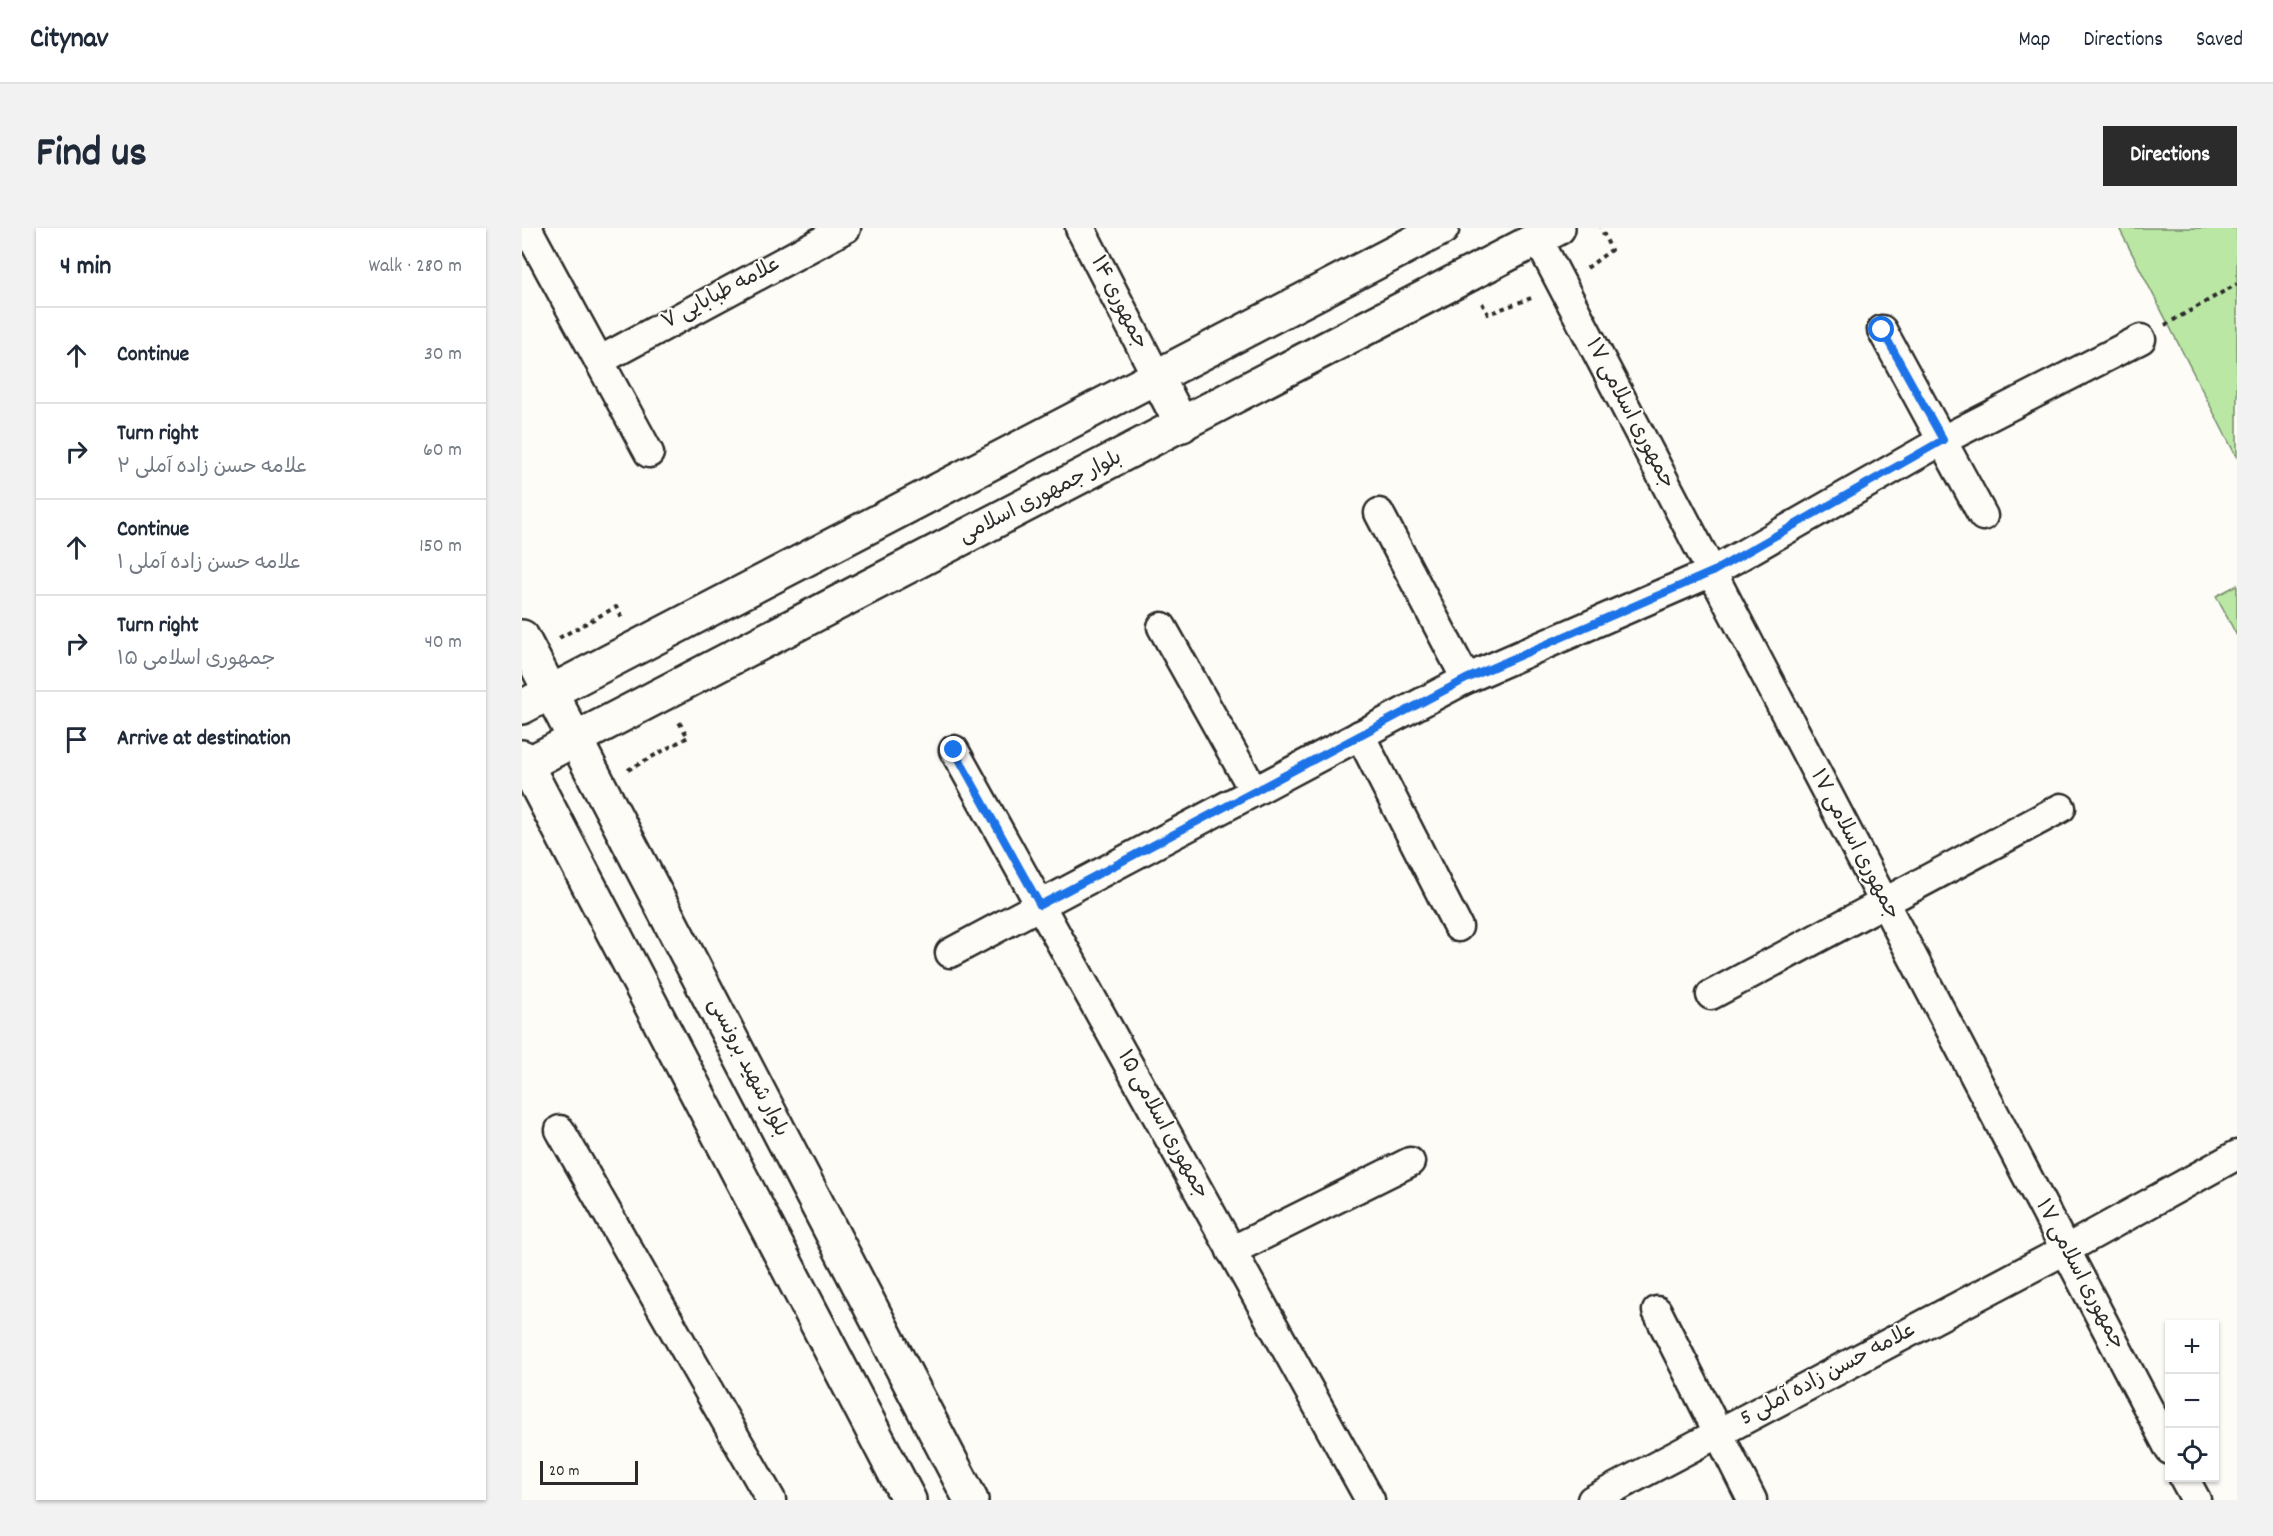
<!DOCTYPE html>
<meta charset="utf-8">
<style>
body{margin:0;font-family:Dekko,"Playpen Sans Arabic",sans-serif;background:#f2f2f3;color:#1f2937}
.controls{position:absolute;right:18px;bottom:18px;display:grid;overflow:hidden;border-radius:0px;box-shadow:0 2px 4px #0004}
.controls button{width:54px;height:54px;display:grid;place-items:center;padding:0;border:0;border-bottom:2px solid #e0e1e3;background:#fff;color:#1f2937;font:30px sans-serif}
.scale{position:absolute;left:18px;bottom:15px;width:98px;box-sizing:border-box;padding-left:6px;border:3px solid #2b2b2b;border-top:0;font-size:16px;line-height:21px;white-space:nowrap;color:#2b2b2b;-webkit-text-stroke:4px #fdfcf7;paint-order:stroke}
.stop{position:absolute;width:18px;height:18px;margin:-14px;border:4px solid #1a73e8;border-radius:50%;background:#fff}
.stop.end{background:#1a73e8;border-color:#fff;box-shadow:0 2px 6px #0008}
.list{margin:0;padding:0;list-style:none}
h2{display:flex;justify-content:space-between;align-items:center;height:78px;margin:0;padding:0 24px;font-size:26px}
h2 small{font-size:20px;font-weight:400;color:#747a83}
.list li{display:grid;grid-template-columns:39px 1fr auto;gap:18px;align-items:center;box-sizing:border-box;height:96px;padding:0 24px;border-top:2px solid #e0e1e3}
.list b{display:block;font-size:22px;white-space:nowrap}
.list p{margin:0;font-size:20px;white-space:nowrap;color:#747a83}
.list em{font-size:20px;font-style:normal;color:#747a83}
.icon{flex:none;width:33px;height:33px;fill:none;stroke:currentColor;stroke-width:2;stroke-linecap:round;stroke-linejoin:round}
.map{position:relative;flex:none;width:1715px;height:1272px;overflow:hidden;border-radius:0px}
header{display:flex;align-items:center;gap:36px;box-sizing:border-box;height:84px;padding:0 30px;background:#fff;border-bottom:2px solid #e0e1e3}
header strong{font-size:28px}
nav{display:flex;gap:33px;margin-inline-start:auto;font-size:21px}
.intro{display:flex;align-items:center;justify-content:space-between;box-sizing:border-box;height:144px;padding:0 36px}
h1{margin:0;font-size:42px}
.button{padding:15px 27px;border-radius:0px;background:#2b2b2b;color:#fff;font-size:21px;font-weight:700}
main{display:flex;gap:36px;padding:0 36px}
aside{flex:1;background:#fff;border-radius:0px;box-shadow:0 2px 4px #0004}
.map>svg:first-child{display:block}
.green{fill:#bbe7a5;stroke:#738968;stroke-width:1.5}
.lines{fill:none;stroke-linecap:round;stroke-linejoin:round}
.minor-casing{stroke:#2b2b2b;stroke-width:33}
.tertiary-casing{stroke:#2b2b2b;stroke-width:38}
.path{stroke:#2b2b2b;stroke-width:4;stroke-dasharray:4.5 4.5;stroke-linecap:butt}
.minor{stroke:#fdfcf7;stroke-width:28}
.tertiary{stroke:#fdfcf7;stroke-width:33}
.route{stroke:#1a73e8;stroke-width:8}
.labels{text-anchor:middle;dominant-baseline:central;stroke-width:4.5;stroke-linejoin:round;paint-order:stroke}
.street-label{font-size:21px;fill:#2b2b2b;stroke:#fdfcf7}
</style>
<header>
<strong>Citynav</strong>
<nav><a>Map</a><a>Directions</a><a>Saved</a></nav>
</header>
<div class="intro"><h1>Find us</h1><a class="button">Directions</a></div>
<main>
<aside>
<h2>4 min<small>Walk · 280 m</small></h2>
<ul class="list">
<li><svg class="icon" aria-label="ahead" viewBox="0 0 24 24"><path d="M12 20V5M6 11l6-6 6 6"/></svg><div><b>Continue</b></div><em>30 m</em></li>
<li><svg class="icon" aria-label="right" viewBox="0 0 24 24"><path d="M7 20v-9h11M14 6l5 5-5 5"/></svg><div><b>Turn right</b><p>علامه حسن زاده آملی ۲</p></div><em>60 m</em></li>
<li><svg class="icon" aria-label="ahead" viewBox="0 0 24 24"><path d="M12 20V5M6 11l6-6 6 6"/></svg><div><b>Continue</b><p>علامه حسن زاده آملی ۱</p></div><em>150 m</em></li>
<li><svg class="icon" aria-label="right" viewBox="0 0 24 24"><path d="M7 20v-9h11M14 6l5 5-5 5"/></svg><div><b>Turn right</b><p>جمهوری اسلامی ۱۵</p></div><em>40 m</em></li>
<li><svg class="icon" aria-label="arrive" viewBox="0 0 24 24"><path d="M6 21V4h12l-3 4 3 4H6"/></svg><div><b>Arrive at destination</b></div></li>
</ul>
</aside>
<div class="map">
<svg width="1715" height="1272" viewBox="0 0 1715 1272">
<rect width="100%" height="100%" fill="#fdfcf7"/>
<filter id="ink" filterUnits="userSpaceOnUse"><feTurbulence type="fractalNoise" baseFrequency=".0167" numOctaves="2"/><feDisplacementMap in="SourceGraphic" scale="12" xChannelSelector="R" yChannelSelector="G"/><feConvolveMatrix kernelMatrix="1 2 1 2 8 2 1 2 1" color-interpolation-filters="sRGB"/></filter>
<g filter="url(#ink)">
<g class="green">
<path d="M 1597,0 L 1715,0 L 1715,230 Z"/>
<path d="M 1715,357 L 1715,408 L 1694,368 Z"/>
</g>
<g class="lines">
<g class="minor-casing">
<g id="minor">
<path d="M 5,0 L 127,225"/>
<path d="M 558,0 L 635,149"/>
<path d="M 1016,11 L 1648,1222"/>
<path d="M 1360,102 L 1461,288"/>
<path d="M 77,133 L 324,0"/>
<path d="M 857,285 L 944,451"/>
<path d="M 640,399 L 732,563"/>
<path d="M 838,507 L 936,699"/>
<path d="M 432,522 L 848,1272"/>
<path d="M 428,725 L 944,451 L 1190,344 L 1421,212 L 1619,111"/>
<path d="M 1189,767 L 1539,580"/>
<path d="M 38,902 L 249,1272"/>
<path d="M 709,1023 L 888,934"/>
<path d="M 1135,1083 L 1230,1272"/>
<path d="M 1662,1250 L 1674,1272"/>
<path d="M 1070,1272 L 1543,1022 L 1715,927"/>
</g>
</g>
<g class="tertiary-casing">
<g id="tertiary">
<path d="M 635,149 L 660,197"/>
<path d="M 0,409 L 449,1272"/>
<path d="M 0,479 L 920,0"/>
<path d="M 0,529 L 387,1272"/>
<path d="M 0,539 L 1036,0"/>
</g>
</g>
<g class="path">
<path d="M 1065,40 L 1089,22 L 1079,0"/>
<path d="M 960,75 L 966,86 L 1012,69"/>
<path d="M 1643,97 L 1715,56"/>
<path d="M 37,410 L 94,379 L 100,390"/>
<path d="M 106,542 L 166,509 L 157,494"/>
</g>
<use href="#minor" class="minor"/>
<use href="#tertiary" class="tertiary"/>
</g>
</g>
<g class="lines" filter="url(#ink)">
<path class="route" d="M 432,522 L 518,677 L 944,451 L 1190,344 L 1421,212 L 1360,102"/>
</g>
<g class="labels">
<g class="street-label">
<text transform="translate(200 66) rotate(-28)">علامه طبابایی ۷</text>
<text transform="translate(596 75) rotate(63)">جمهوری ۱۴</text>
<text transform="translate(1107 186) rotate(62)">جمهوری اسلامی ۱۷</text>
<text transform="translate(519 270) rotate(-27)">بلوار جمهوری اسلامی</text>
<text transform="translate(1332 617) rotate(62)">جمهوری اسلامی ۱۷</text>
<text transform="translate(225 840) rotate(63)">بلوار شهید برونسی</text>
<text transform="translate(640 897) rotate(61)">جمهوری اسلامی ۱۵</text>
<text transform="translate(1557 1047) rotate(62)">جمهوری اسلامی ۱۷</text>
<text transform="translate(1307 1147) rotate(-28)">علامه حسن زاده آملی 5</text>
</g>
</g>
</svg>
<div class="controls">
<button>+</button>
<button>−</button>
<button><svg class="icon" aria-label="locate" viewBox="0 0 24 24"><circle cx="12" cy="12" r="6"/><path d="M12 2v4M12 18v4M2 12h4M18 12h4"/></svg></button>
</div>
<div class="scale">20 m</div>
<div class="stop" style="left:1360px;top:102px"></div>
<div class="stop end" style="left:432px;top:522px"></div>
</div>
</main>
